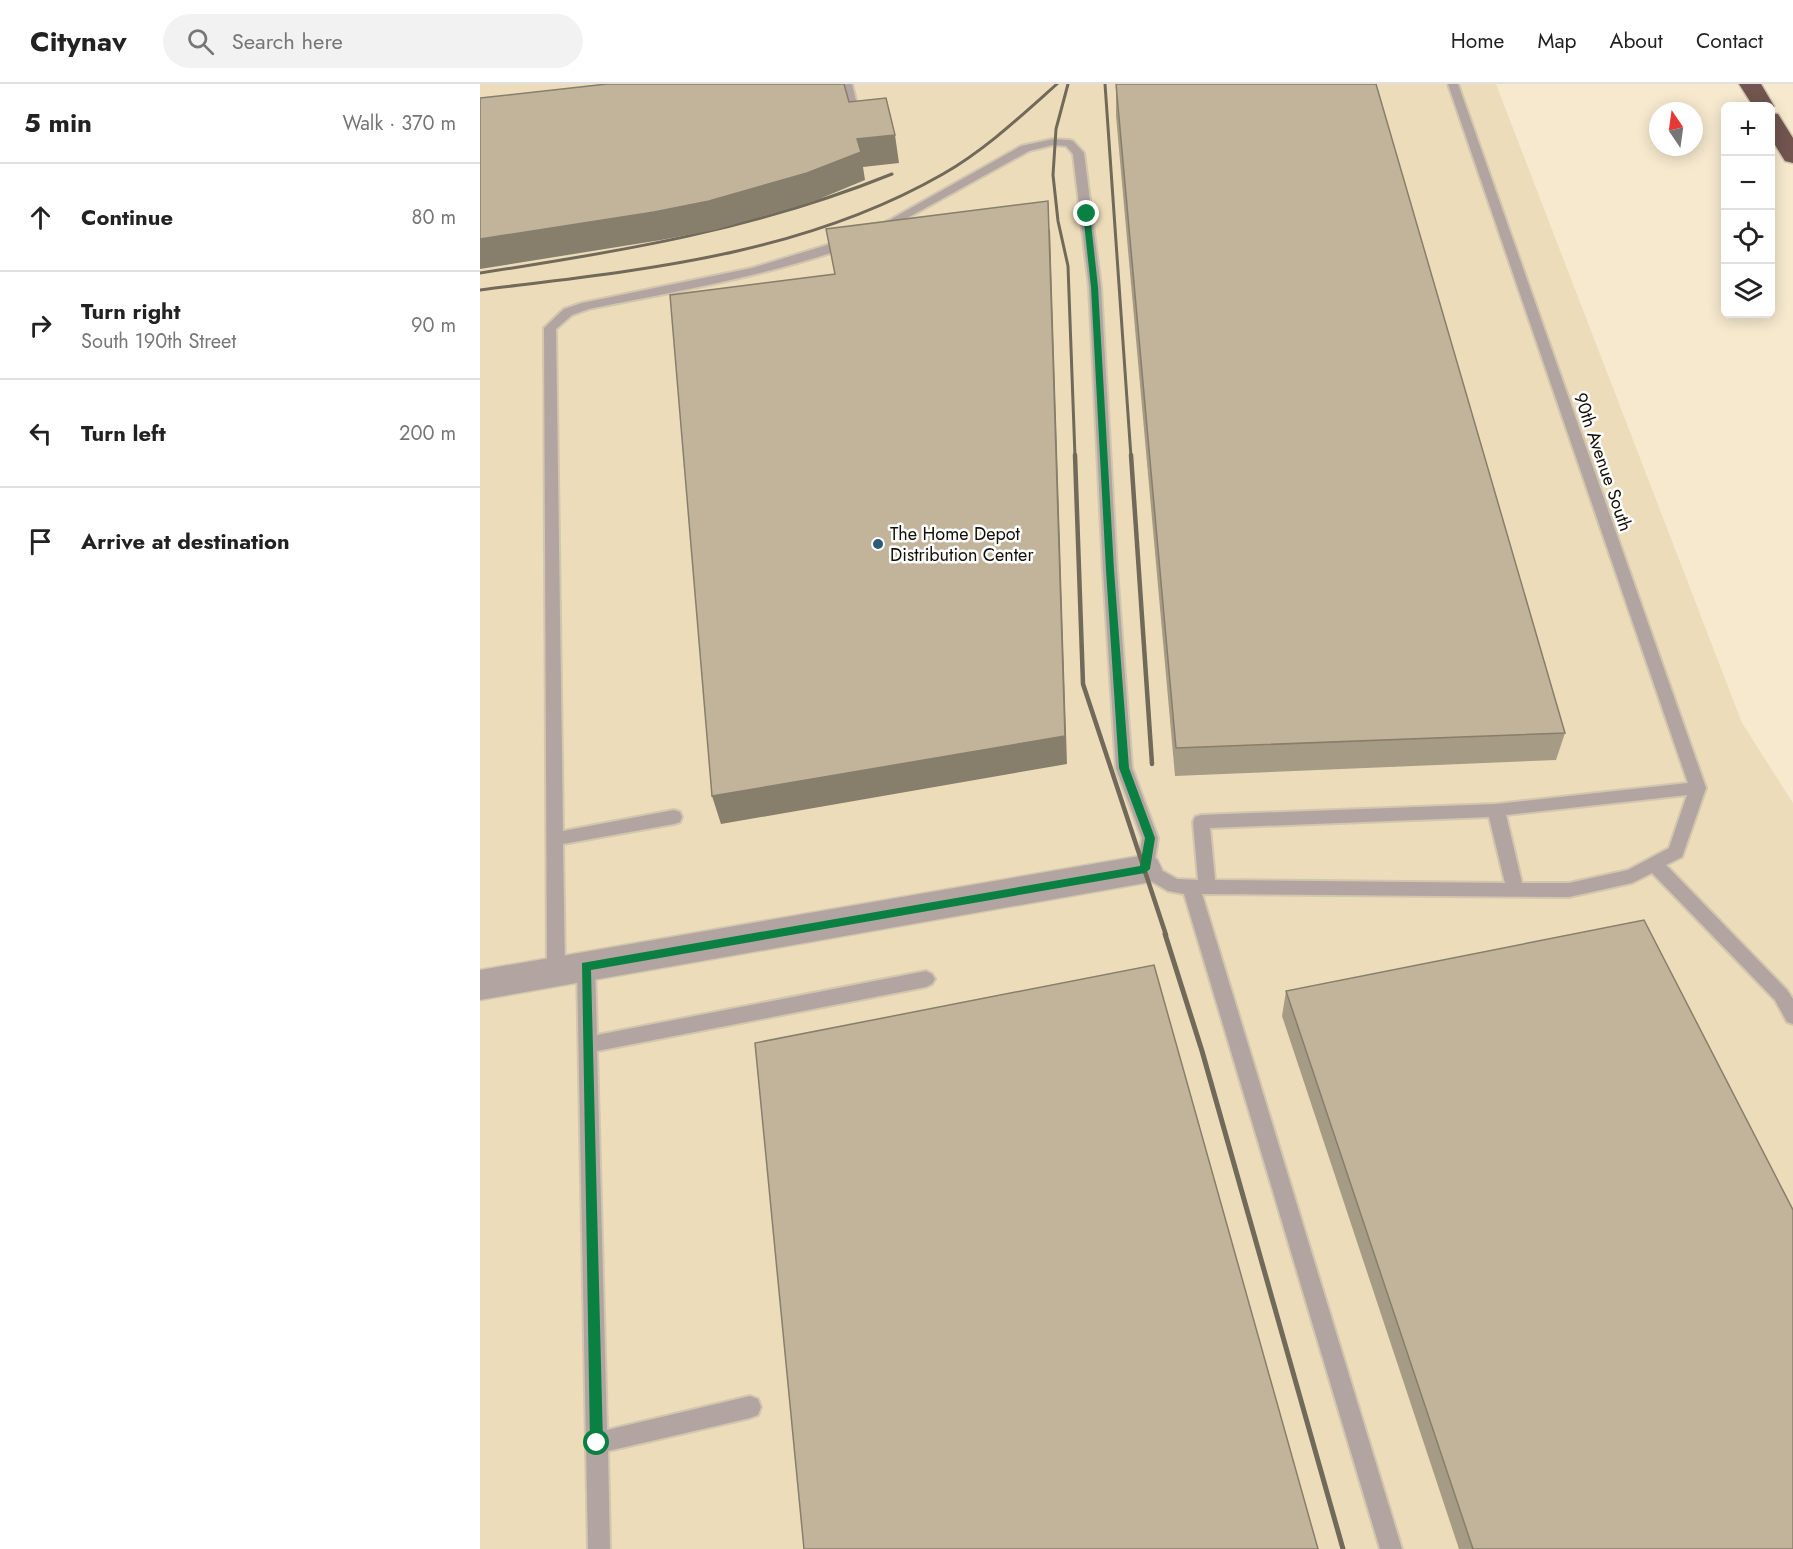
<!DOCTYPE html>
<meta charset="utf-8">
<style>
body{margin:0;font-family:Jost,sans-serif;background:#f2f2f2;color:#222}
.controls{position:absolute;right:18px;top:18px;display:grid;overflow:hidden;border-radius:9px;box-shadow:0 3px 15px #0003}
.controls button{width:54px;height:54px;display:grid;place-items:center;padding:0;border:0;border-bottom:2px solid #e0e0e0;background:#fff;color:#222;font:30px sans-serif}
.compass{position:absolute;left:1169px;top:18px;width:54px;height:54px;border-radius:50%;background:#fff;box-shadow:0 3px 15px #0003;rotate:347deg}
.stop{position:absolute;width:18px;height:18px;margin:-14px;border:4px solid #0b8043;border-radius:50%;background:#fff}
.stop.end{background:#0b8043;border-color:#fff;box-shadow:0 2px 6px #0008}
.list{margin:0;padding:0;list-style:none}
h2{display:flex;justify-content:space-between;align-items:center;height:78px;margin:0;padding:0 24px;font-size:26px}
h2 small{font-size:20px;font-weight:400;color:#767676}
.list li{display:grid;grid-template-columns:39px 1fr auto;gap:18px;align-items:center;box-sizing:border-box;height:108px;padding:0 24px;border-top:2px solid #e0e0e0}
.list b{display:block;font-size:22px;white-space:nowrap}
.list p{margin:0;font-size:20px;white-space:nowrap;color:#767676}
.list em{font-size:20px;font-style:normal;color:#767676}
.icon{flex:none;width:33px;height:33px;fill:none;stroke:currentColor;stroke-width:2;stroke-linecap:round;stroke-linejoin:round}
.map{position:relative;flex:none;width:1313px;height:1465px;overflow:hidden}
header{display:flex;align-items:center;gap:36px;box-sizing:border-box;height:84px;padding:0 30px;background:#fff;border-bottom:2px solid #e0e0e0}
header strong{font-size:28px}
nav{display:flex;gap:33px;margin-inline-start:auto;font-size:21px}
.search{width:420px;height:54px;background:#f2f2f2;display:flex;align-items:center;gap:15px;box-sizing:border-box;padding:0 21px;border-radius:33px;color:#767676;font-size:22px}
main{display:flex}
aside{flex:1;background:#fff}
.map>svg:first-child{display:block}
.built{fill:#ecdcba}
.lines{fill:none;stroke-linecap:round;stroke-linejoin:round}
.lane-casing{stroke:#d2c6ae;stroke-width:4}
.street-casing{stroke:#d2c6ae;stroke-width:3}
.highway-casing{stroke:#d2c6ae;stroke-width:3}
.lane{fill:#b2a4a0;fill-rule:evenodd}
.street{fill:#b2a4a0;fill-rule:evenodd}
.highway{fill:#71554e;fill-rule:evenodd}
.rail-far2{stroke:#716959;stroke-width:3}
.rail-far1{stroke:#716959;stroke-width:4.5}
.rail{stroke:#716959;stroke-width:5}
.wall{fill:#a69b84}
.shaded-wall{fill:#877e6c}
.building{fill:#c1b49a;stroke:#877e6c;stroke-width:1.5}
.route{fill:#0b8043}
.poi-dot{fill:#2b5b79;stroke:#fff;stroke-width:2}
.labels{text-anchor:middle;dominant-baseline:central;stroke-width:5;stroke-linejoin:round;paint-order:stroke}
.street-label{font-size:18px;fill:#130f06;stroke:#fff}
.poi-label{font-size:18px;fill:#130f06;stroke:#fff;text-anchor:start}
</style>
<header>
<strong>Citynav</strong>
<div class="search"><svg class="icon" aria-label="search" viewBox="0 0 24 24"><circle cx="10" cy="10" r="6"/><path d="M15 15l6 6"/></svg>Search here</div>
<nav><a>Home</a><a>Map</a><a>About</a><a>Contact</a></nav>
</header>
<main>
<aside>
<h2>5 min<small>Walk · 370 m</small></h2>
<ul class="list">
<li><svg class="icon" aria-label="ahead" viewBox="0 0 24 24"><path d="M12 20V5M6 11l6-6 6 6"/></svg><div><b>Continue</b></div><em>80 m</em></li>
<li><svg class="icon" aria-label="right" viewBox="0 0 24 24"><path d="M7 20v-9h11M14 6l5 5-5 5"/></svg><div><b>Turn right</b><p>South 190th Street</p></div><em>90 m</em></li>
<li><svg class="icon" aria-label="left" viewBox="0 0 24 24"><path d="M17 20v-9H6M10 6l-5 5 5 5"/></svg><div><b>Turn left</b></div><em>200 m</em></li>
<li><svg class="icon" aria-label="arrive" viewBox="0 0 24 24"><path d="M6 21V4h12l-3 4 3 4H6"/></svg><div><b>Arrive at destination</b></div></li>
</ul>
</aside>
<div class="map">
<svg width="1313" height="1465" viewBox="0 0 1313 1465">
<rect width="100%" height="100%" fill="#f6e9ce"/>
<path class="built" d="M 0,0 L 1016,0 L 1262,639 L 1313,719 L 1313,1465 L 0,1465 Z"/>
<g class="lines">
<g class="lane-casing">
<g id="lane">
<path d="M 362,0 L 372,0 L 380,33 L 379,35 L 371,35 L 370,33 Z"/>
<path d="M 968,0 L 978,0 L 1226,704 L 1202,773 L 1186,781 L 1307,906 L 1313,915 L 1313,940 L 1307,938 L 1295,916 L 1172,789 L 1152,799 L 1089,813 L 722,810 L 922,1465 L 900,1465 L 704,810 L 688,807 L 659,790 L 657,785 L 662,754 L 636,684 L 623,486 L 609,203 L 593,70 L 586,62 L 573,61 L 549,67 L 400,149 L 396,151 L 390,147 L 541,62 L 573,55 L 589,56 L 593,57 L 604,69 L 621,203 L 637,486 L 652,684 L 678,754 L 674,782 L 697,795 L 718,796 L 713,738 L 715,733 L 721,731 L 1016,720 L 1208,699 ZM 1207,711 L 1189,764 L 1148,786 L 1089,799 L 1042,799 L 1026,731 ZM 1009,733 L 1025,799 L 735,796 L 730,744 Z"/>
<path d="M 370,154 L 376,158 L 374,161 C 288,192 198,207 109,225 L 92,231 L 76,245 L 83,747 L 194,726 L 200,728 L 202,733 L 200,738 L 194,740 L 83,760 L 85,888 L 82,893 L 76,896 L 70,893 L 67,888 L 64,244 L 84,225 L 102,219 L 272,184 Z"/>
<path d="M 106,876 L 112,878 L 115,883 L 117,951 L 446,887 L 452,890 L 455,895 L 452,900 L 446,903 L 117,967 L 127,1346 L 270,1312 L 278,1315 L 281,1323 L 278,1331 L 270,1334 L 128,1367 L 130,1465 L 108,1465 L 97,883 L 100,878 Z"/>
</g>
</g>
<g class="street-casing">
<path id="street" d="M 665,771 L 677,775 L 682,785 L 677,795 L 665,799 L 0,916 L 0,886 Z"/>
</g>
<g class="highway-casing">
<g id="highway">
<path d="M 1259,0 L 1281,0 L 1294,22 L 1291,27 L 1290,22 L 1273,22 Z"/>
<path d="M 1290,29 L 1298,30 L 1313,54 L 1313,79 L 1305,77 L 1290,53 Z"/>
</g>
</g>
<use href="#lane" class="lane"/>
<use href="#street" class="street"/>
<use href="#highway" class="highway"/>
<g class="rail-far2">
<path d="M 588,0 L 576,45 L 573,91 L 578,137 L 588,182 L 595,373"/>
<path d="M 625,0 L 651,373"/>
<path d="M 0,189 C 144,167 276,145 412,90"/>
<path d="M 0,206 C 160,186 320,172 463,90 C 505,66 541,32 577,0"/>
</g>
<g class="rail-far1">
<path d="M 595,371 L 603,600 L 686,851"/>
<path d="M 651,371 L 672,680"/>
</g>
<path class="rail" d="M 685,850 L 722,967 L 863,1465"/>
</g>
<g class="wall">
<path d="M 636,5 L 1085,649 L 1076,676 L 695,692 L 636,32 Z"/>
<path d="M 806,907 L 1313,1465 L 979,1465 L 802,932 Z"/>
</g>
<g class="shaded-wall">
<path d="M 415,51 L 419,79 L 383,83 L 385,96 L 332,118 L 235,146 L 181,156 L 0,185 L 0,155 L 377,55 Z"/>
<path d="M 570,145 L 587,680 L 241,740 L 232,712 Z"/>
</g>
<g class="building">
<path d="M 127,0 L 364,0 L 369,18 L 406,14 L 415,51 L 377,55 L 381,68 L 327,89 L 229,117 L 174,128 L 0,155 L 0,14 Z"/>
<path d="M 636,0 L 896,0 L 1085,649 L 696,664 Z"/>
<path d="M 568,117 L 585,652 L 232,712 L 190,211 L 355,190 L 346,145 Z"/>
<path d="M 1164,836 L 1313,1126 L 1313,1465 L 993,1465 L 806,907 Z"/>
<path d="M 674,881 L 838,1465 L 324,1465 L 275,959 Z"/>
</g>
<path class="route" d="M 607,128 L 610,130 L 618,203 L 634,486 L 649,684 L 675,754 L 670,785 L 665,789 L 111,886 L 123,1359 L 121,1363 L 117,1365 L 112,1363 L 110,1359 L 102,879 L 660,782 L 665,754 L 639,684 L 626,486 L 611,203 L 603,130 Z"/>
<circle class="poi-dot" cx="398" cy="460" r="6"/>
<g class="labels">
<g class="street-label">
<text transform="translate(1123 378) rotate(71)">90th Avenue South</text>
</g>
<g class="poi-label">
<text x="410" y="450">The Home Depot<tspan x="410" dy="21">Distribution Center</tspan></text>
</g>
</g>
</svg>
<div class="controls">
<button>+</button>
<button>−</button>
<button><svg class="icon" aria-label="locate" viewBox="0 0 24 24"><circle cx="12" cy="12" r="6"/><path d="M12 2v4M12 18v4M2 12h4M18 12h4"/></svg></button>
<button><svg class="icon" aria-label="layers" viewBox="0 0 24 24"><path d="M12 4l9 5-9 5-9-5zM3 14l9 5 9-5"/></svg></button>
</div>
<svg class="compass" viewBox="-18 -18 36 36"><path d="M0-13l5 13h-10z" fill="#e53935"/><path d="M0 13l5-13h-10z" fill="#767676"/></svg>
<div class="stop" style="left:117px;top:1359px"></div>
<div class="stop end" style="left:607px;top:130px"></div>
</div>
</main>
